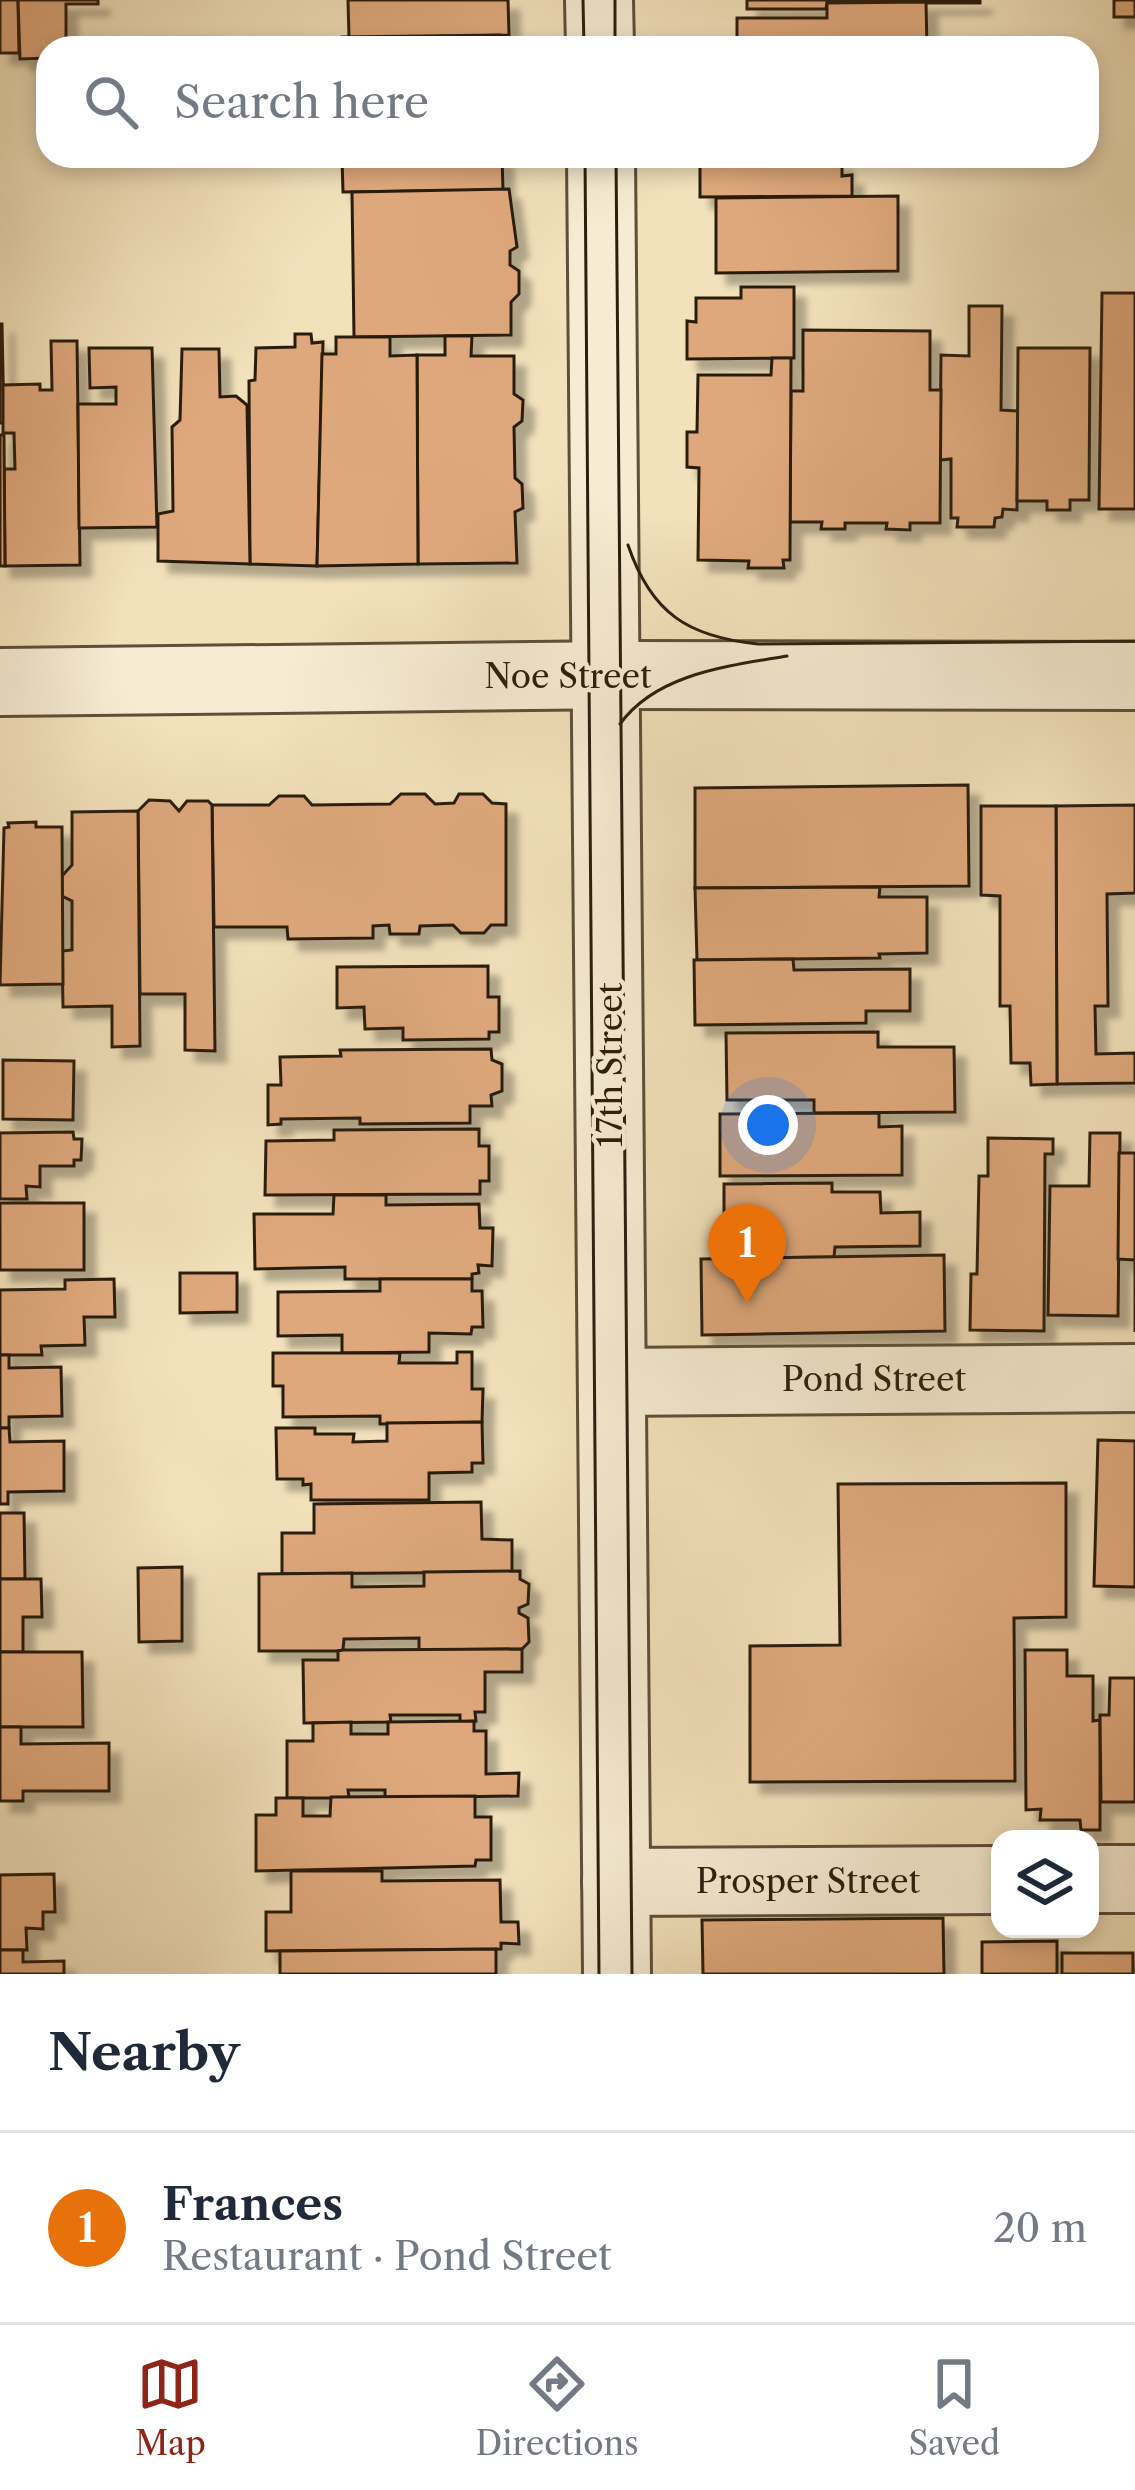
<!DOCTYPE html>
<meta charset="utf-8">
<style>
body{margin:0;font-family:"Libre Caslon Text",serif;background:#f6f6f7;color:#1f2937}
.controls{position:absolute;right:36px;bottom:36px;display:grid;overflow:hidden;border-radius:24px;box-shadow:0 6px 18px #0003}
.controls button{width:108px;height:108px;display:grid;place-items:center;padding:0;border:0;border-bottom:3px solid #e0e1e3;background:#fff;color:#1f2937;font:60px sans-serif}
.you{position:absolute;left:768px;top:1125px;width:42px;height:42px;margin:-30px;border:9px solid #fff;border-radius:50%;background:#1a73e8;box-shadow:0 0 0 18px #1a73e833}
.badge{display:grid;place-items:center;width:78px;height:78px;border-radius:50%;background:#8f2418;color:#fff;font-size:39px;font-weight:700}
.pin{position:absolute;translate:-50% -99px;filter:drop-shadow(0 3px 6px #0008)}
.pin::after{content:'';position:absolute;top:63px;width:42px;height:36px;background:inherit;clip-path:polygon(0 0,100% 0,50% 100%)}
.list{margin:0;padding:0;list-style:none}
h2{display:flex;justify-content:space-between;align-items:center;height:156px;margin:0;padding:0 48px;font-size:51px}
h2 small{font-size:39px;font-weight:400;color:#747a83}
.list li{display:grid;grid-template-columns:78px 1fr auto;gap:36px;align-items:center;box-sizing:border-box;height:192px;padding:0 48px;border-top:3px solid #e0e1e3}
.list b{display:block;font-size:45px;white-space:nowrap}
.list p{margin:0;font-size:39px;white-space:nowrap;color:#747a83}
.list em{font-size:39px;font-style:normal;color:#747a83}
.icon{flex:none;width:66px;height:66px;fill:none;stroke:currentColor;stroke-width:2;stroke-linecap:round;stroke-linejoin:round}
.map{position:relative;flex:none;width:1135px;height:1974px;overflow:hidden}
.search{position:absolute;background:#fff;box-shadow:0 6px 18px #0003;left:36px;right:36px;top:36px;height:132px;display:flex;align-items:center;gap:30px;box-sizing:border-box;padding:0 42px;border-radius:36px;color:#747a83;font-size:45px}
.sheet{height:348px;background:#fff}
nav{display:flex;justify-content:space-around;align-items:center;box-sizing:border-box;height:168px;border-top:3px solid #e0e1e3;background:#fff;font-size:33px;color:#747a83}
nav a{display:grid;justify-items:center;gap:6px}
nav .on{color:#8f2418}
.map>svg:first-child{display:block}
.building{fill:#dea87c;stroke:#2c1e0d;stroke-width:3;filter:url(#shadow)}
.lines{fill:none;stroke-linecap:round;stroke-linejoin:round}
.minor-casing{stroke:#5e4f38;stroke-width:72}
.minor{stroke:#f7ecd3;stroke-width:66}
.tram{stroke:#2c1e0d;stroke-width:3}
.labels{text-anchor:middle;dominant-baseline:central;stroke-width:9;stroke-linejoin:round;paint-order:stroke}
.street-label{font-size:33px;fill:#2c1e0d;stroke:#f7ecd3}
</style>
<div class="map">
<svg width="1135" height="1974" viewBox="0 0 1135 1974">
<defs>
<filter id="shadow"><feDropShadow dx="11" dy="11" stdDeviation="3" flood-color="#0004"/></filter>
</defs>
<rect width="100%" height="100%" fill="#f2e1bb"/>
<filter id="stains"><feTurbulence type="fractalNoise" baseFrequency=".00167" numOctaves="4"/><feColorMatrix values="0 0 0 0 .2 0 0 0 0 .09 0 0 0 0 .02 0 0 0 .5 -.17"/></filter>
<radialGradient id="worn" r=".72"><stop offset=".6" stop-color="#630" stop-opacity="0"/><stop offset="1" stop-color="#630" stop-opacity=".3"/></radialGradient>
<g class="building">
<path d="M 0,0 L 18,0 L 19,53 L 0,53 Z"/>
<path d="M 18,0 L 98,0 L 98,4 L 66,4 L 66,48 L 48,48 L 48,58 L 20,59 Z"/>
<path d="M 348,0 L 508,0 L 509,35 L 349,38 Z"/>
<path d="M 747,0 L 980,0 L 980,3 L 827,3 L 826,9 L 747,9 Z"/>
<rect x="1114" y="0" width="21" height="17"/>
<path d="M 926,2 L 927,48 L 737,48 L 737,18 L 827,18 L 827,3 Z"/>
<path d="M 500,35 L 501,48 L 342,48 L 342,37 Z"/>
<path d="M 378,156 L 502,156 L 503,190 L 343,192 L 342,159 Z"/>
<path d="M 700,156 L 743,156 L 743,162 L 842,161 L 842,176 L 852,175 L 852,196 L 700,197 Z"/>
<path d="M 509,189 L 517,247 L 510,251 L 510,265 L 519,271 L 519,294 L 511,302 L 511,335 L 354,337 L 352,192 Z"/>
<path d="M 898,196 L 898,271 L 716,273 L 716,198 Z"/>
<path d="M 741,287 L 794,287 L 794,358 L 687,359 L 687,321 L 696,322 L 696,298 L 741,298 Z"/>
<path d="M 1102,293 L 1135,293 L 1135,509 L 1099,509 Z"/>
<path d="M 969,306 L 1002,306 L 1001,410 L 1018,411 L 1017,510 L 1003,509 L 1002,517 L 995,518 L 994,527 L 957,527 L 958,518 L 951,518 L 951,459 L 940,460 L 941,355 L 969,356 Z"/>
<path d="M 0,324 L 2,324 L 4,423 L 0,423 Z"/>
<path d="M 803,330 L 930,331 L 930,390 L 941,390 L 940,523 L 910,523 L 910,530 L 886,529 L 887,523 L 845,523 L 845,529 L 821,529 L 822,522 L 790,522 L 791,391 L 803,391 Z"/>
<path d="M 295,334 L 311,334 L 312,343 L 323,342 L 317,566 L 250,564 L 249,381 L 255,380 L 256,348 L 295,347 Z"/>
<path d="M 445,336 L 472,336 L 471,356 L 514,356 L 514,394 L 523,400 L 522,421 L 514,427 L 515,478 L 522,484 L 523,508 L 515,512 L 517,563 L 418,564 L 417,355 L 445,355 Z"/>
<path d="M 336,337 L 390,337 L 390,356 L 417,355 L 418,564 L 317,566 L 322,354 L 336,354 Z"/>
<path d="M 51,341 L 77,341 L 80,565 L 5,566 L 4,469 L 15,469 L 14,433 L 3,433 L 3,385 L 40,384 L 40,390 L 52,390 Z"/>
<path d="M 89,348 L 152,348 L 157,527 L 79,528 L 78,404 L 116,404 L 116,387 L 90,388 Z"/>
<path d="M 1018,348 L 1090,348 L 1089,500 L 1070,500 L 1070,510 L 1047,510 L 1047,501 L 1017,501 Z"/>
<path d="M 182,349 L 219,349 L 220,397 L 236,396 L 247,405 L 250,564 L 158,561 L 158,514 L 173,511 L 172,427 L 180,420 Z"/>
<path d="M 772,358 L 791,358 L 790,560 L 783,560 L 784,568 L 748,568 L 749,561 L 698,560 L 699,468 L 687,467 L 687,432 L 697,432 L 698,375 L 771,375 Z"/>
<path d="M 0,435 L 4,435 L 5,566 L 0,566 Z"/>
<path d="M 968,785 L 969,886 L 695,888 L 695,788 Z"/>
<path d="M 401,794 L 425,794 L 435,804 L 454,803 L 459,794 L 483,794 L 492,803 L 506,804 L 506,925 L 491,925 L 484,933 L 461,933 L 453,925 L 420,926 L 419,934 L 390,934 L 389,925 L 373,926 L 373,938 L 288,939 L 287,927 L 214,927 L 212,805 L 269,805 L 279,796 L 304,796 L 312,805 L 390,804 Z"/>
<path d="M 149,800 L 170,801 L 179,811 L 187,801 L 208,801 L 212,805 L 215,1051 L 185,1050 L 185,994 L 140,994 L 138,811 Z"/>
<path d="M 1135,805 L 1135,893 L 1107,894 L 1108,1006 L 1095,1006 L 1096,1054 L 1135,1053 L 1135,1083 L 1057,1084 L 1056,806 Z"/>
<path d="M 981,806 L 1056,806 L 1057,1084 L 1031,1085 L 1030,1063 L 1011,1063 L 1010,1006 L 1000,1006 L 1000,896 L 981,895 Z"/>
<path d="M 138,811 L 140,1046 L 112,1047 L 112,1006 L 63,1007 L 62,951 L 72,950 L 72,901 L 62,896 L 62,876 L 72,865 L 72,812 Z"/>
<path d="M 36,822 L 36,827 L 62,827 L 63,984 L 0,985 L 4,828 L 9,827 L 8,823 Z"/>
<path d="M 880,887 L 879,897 L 927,897 L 927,953 L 879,954 L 880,958 L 697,960 L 695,888 Z"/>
<path d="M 793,959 L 794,970 L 910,969 L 910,1011 L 866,1011 L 866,1023 L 695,1025 L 694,960 Z"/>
<path d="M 488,966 L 488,997 L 499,997 L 499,1032 L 489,1032 L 489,1039 L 403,1040 L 403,1028 L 365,1029 L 364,1007 L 337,1008 L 337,967 Z"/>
<path d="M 878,1032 L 878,1047 L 954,1047 L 955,1112 L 814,1113 L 814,1100 L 727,1100 L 726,1033 Z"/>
<path d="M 491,1049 L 492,1060 L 502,1064 L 502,1091 L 491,1095 L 492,1106 L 470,1106 L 470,1123 L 360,1124 L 360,1118 L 281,1119 L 281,1124 L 268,1125 L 268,1085 L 281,1085 L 280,1057 L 341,1056 L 340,1050 Z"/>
<path d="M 3,1060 L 74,1061 L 73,1120 L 3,1119 Z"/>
<path d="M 879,1113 L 879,1127 L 902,1126 L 902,1175 L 720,1176 L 720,1114 Z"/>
<path d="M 479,1129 L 479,1146 L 489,1146 L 489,1181 L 480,1181 L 480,1194 L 265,1195 L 266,1141 L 334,1140 L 334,1130 Z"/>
<path d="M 73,1132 L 74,1139 L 82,1139 L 81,1160 L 74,1160 L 74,1166 L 40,1166 L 40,1187 L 26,1186 L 27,1199 L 0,1199 L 0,1133 Z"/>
<path d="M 1090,1133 L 1120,1133 L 1118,1316 L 1048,1315 L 1050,1186 L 1089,1186 Z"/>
<path d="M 988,1138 L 1053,1139 L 1053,1154 L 1045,1154 L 1044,1331 L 970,1330 L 971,1274 L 977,1274 L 979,1176 L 988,1176 Z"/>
<path d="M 1119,1153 L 1135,1153 L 1135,1332 L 1135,1260 L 1118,1259 Z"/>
<path d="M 832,1183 L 832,1192 L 880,1192 L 881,1213 L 920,1212 L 920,1246 L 835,1247 L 834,1257 L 735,1258 L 734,1215 L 724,1215 L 724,1184 Z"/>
<path d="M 334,1195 L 386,1195 L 386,1205 L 479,1204 L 480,1228 L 493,1228 L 492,1266 L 478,1265 L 479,1273 L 472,1274 L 472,1279 L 345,1279 L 345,1267 L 255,1269 L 254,1214 L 333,1214 Z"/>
<rect x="0" y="1203" width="84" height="67"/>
<path d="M 944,1255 L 945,1331 L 702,1335 L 701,1259 Z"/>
<path d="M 180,1273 L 237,1273 L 237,1312 L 180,1313 Z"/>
<path d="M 114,1279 L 115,1317 L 84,1317 L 85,1345 L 41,1346 L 42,1355 L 0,1355 L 0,1290 L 65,1289 L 65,1280 Z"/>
<path d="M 380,1279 L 472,1279 L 472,1291 L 482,1291 L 483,1327 L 472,1327 L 471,1334 L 429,1333 L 429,1352 L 342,1353 L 342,1335 L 278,1336 L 278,1292 L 380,1291 Z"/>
<path d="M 457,1352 L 472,1352 L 472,1389 L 483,1389 L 482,1422 L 380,1424 L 380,1416 L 283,1417 L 283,1386 L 273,1386 L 273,1353 L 400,1353 L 399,1363 L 457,1363 Z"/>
<path d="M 0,1355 L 9,1355 L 9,1368 L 61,1367 L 62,1416 L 9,1417 L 9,1428 L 0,1428 Z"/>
<path d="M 482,1422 L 483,1463 L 472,1463 L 472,1472 L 429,1473 L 429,1500 L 311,1500 L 311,1484 L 303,1485 L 303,1479 L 277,1479 L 276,1428 L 315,1428 L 315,1434 L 354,1434 L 353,1442 L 387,1441 L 387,1423 Z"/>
<path d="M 0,1428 L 9,1428 L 10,1442 L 64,1441 L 64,1491 L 8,1492 L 8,1504 L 0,1504 Z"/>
<path d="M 1098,1440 L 1135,1441 L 1135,1587 L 1094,1586 Z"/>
<path d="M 1066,1483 L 1066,1617 L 1014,1618 L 1015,1781 L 750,1782 L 750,1646 L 840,1645 L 838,1484 Z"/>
<path d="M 481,1502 L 482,1539 L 512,1540 L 512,1572 L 282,1574 L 282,1533 L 314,1533 L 314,1504 Z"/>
<path d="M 0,1513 L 24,1513 L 25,1579 L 0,1579 Z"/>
<path d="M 182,1567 L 182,1641 L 139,1642 L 138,1568 Z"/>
<path d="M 520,1571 L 520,1579 L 529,1584 L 528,1604 L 519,1608 L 519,1613 L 528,1618 L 529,1642 L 522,1649 L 419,1650 L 419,1638 L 344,1639 L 343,1650 L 338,1651 L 259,1651 L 259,1574 L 352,1573 L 352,1587 L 424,1586 L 424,1572 Z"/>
<path d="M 0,1579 L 41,1579 L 42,1617 L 23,1617 L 23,1652 L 0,1652 Z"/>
<path d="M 522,1649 L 522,1672 L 485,1672 L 485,1712 L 475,1712 L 476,1721 L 460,1722 L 460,1715 L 390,1715 L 391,1722 L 304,1723 L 303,1660 L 338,1660 L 338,1651 L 343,1650 Z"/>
<path d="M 1025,1650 L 1067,1650 L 1067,1676 L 1093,1676 L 1093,1721 L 1100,1720 L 1100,1830 L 1081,1830 L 1080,1820 L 1040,1820 L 1041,1809 L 1026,1810 Z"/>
<path d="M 0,1652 L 82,1652 L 83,1727 L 0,1727 Z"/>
<path d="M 1110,1678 L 1135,1678 L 1135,1802 L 1101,1802 L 1100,1715 L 1109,1715 Z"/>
<path d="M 474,1721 L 474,1731 L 486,1731 L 486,1774 L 519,1773 L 518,1796 L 385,1798 L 385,1790 L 348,1790 L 349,1798 L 287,1798 L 287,1741 L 313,1741 L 313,1723 L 351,1722 L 351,1734 L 388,1734 L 388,1722 Z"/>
<path d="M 0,1727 L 21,1727 L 21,1744 L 109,1743 L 109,1791 L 23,1791 L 23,1801 L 0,1801 Z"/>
<path d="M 475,1796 L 475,1817 L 491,1817 L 491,1860 L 476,1860 L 475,1866 L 256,1871 L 256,1815 L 276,1815 L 276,1798 L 303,1798 L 303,1816 L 330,1816 L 331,1797 Z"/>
<path d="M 291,1871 L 382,1871 L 382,1881 L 500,1880 L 501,1922 L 518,1922 L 519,1944 L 501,1943 L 501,1949 L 266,1951 L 266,1912 L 291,1912 Z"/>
<path d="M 54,1874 L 55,1912 L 43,1912 L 43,1929 L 26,1928 L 27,1950 L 0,1950 L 0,1875 Z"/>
<path d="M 943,1918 L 944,1974 L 703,1974 L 702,1920 Z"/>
<path d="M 1057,1941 L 1057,1974 L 982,1974 L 982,1942 Z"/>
<path d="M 496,1949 L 496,1974 L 280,1974 L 280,1951 Z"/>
<path d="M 0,1950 L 23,1950 L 23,1962 L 64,1961 L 64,1974 L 0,1974 Z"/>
<rect x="1062" y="1953" width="71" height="21"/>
</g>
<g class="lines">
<g class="minor-casing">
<g id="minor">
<path d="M 599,0 L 600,48"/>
<path d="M 601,156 L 617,1974"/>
<path d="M 0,682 L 623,675 L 1135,676"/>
<path d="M 612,1382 L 1135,1378"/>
<path d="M 1090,1879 L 1135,1879"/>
<path d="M 616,1882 L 1000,1880"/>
</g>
</g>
<use href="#minor" class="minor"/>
<g class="tram">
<path d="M 583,0 L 584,48"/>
<path d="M 615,0 L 615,48"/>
<path d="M 585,156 L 599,1974"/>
<path d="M 616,156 L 632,1974"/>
<path d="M 628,545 C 651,613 688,637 758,644 L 1135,641"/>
<path d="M 620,724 C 657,673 729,666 787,656"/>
</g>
</g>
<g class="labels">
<g class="street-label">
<text x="568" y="676">Noe Street</text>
<text transform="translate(610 1065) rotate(-90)">17th Street</text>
<text x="874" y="1379">Pond Street</text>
<text x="808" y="1881">Prosper Street</text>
</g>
</g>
<rect width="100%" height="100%" filter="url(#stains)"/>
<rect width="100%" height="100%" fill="url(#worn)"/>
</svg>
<div class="controls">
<button><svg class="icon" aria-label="layers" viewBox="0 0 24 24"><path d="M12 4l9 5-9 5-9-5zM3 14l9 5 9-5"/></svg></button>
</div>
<div class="you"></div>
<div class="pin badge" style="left:747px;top:1303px;background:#e8710a">1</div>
<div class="search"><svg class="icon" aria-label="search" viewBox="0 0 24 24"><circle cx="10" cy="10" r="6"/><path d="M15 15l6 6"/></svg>Search here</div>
</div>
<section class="sheet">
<h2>Nearby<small></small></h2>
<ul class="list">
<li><span class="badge" style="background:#e8710a">1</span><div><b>Frances</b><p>Restaurant · Pond Street</p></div><em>20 m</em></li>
</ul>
</section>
<nav>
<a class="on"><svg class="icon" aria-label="map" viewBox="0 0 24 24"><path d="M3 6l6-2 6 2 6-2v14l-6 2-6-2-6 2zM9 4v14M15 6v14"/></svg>Map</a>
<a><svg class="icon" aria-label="directions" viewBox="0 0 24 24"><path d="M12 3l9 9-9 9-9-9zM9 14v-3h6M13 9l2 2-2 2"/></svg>Directions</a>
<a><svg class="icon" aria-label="saved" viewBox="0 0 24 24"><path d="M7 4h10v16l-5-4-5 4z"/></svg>Saved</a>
</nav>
